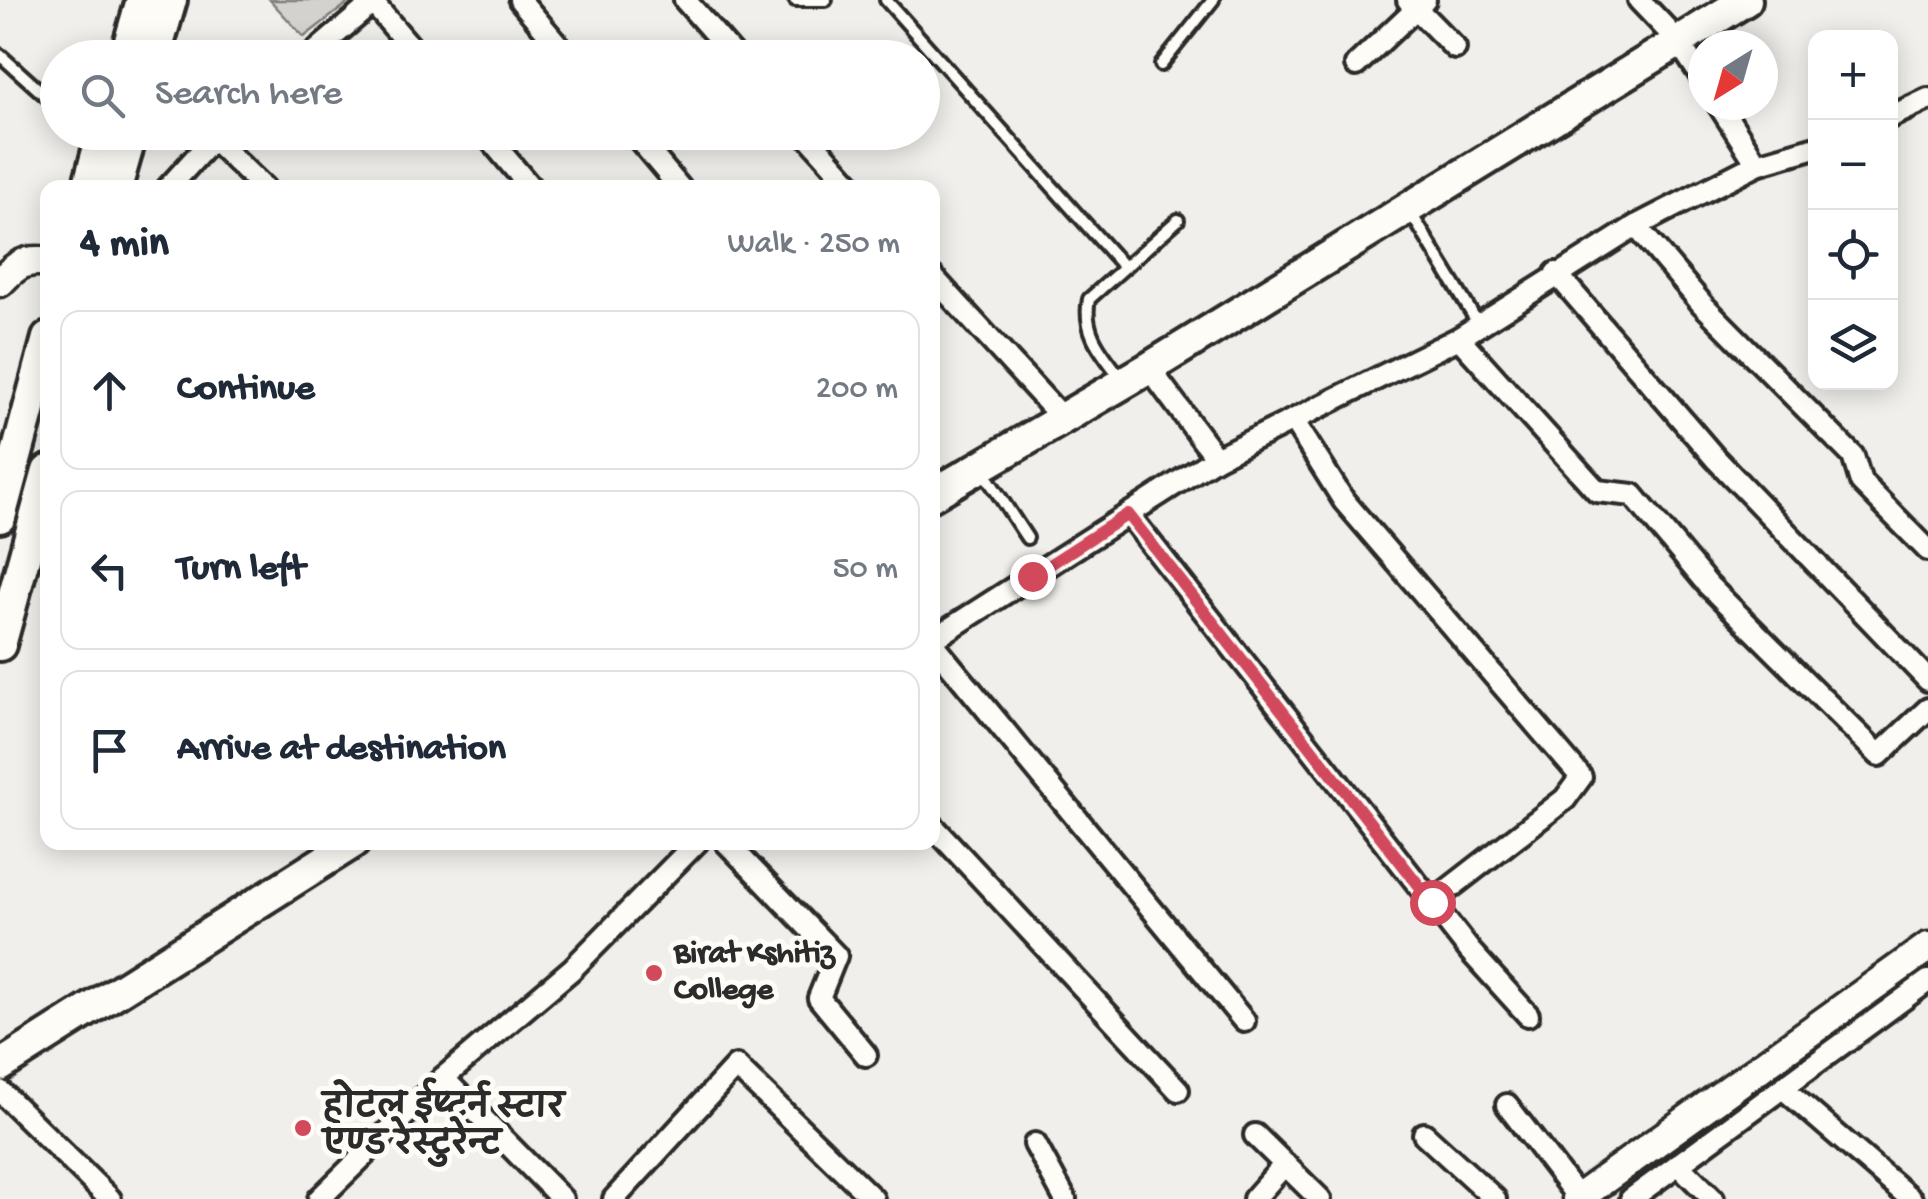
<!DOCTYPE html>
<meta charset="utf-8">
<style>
body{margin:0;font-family:"Gochi Hand","Playpen Sans Deva",sans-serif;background:#f2f2f3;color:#1f2937}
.controls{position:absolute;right:30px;top:30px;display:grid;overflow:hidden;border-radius:20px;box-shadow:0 5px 25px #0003}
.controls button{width:90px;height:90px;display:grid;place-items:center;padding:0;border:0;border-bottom:2px solid #e0e1e3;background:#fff;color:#1f2937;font:50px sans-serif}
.compass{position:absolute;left:1688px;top:30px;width:90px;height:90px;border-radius:50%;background:#fff;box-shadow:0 5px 25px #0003;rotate:217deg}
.stop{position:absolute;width:30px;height:30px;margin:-22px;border:8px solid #d1495b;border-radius:50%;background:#fff}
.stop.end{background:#d1495b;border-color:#fff;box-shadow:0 2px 10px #0008}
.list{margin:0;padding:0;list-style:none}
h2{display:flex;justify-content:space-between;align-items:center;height:130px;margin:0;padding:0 40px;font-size:42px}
h2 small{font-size:32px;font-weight:400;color:#747a83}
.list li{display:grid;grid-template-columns:65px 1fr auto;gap:30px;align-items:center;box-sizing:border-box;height:160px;margin:0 20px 20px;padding:0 20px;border:2px solid #e0e1e3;border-radius:20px}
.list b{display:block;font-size:38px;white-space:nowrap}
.list em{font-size:32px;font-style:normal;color:#747a83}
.icon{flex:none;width:55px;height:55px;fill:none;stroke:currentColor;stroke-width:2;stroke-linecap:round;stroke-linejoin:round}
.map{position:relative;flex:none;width:1928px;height:1199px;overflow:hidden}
.search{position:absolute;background:#fff;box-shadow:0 5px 25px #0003;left:40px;top:40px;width:900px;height:110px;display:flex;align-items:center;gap:25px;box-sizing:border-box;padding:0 35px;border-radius:55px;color:#747a83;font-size:38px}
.panel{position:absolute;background:#fff;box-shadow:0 5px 25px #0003;left:40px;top:180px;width:900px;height:670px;border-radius:20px}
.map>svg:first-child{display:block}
.green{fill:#d3d2cf;stroke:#7f7e7d;stroke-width:2.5}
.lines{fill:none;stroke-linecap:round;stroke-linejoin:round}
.stream{stroke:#777775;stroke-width:5}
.lane-casing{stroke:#2b2b2b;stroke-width:18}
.street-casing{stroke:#2b2b2b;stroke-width:28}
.secondary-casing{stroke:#2b2b2b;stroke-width:35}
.primary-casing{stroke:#2b2b2b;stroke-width:38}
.lane{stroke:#fdfcf7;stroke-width:10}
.street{stroke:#fdfcf7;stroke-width:20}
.secondary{stroke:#fdfcf7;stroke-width:28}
.primary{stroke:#fdfcf7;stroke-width:30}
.route{stroke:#d1495b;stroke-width:12}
.poi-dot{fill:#d1495b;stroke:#fdfcf7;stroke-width:4}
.labels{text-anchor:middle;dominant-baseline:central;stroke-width:10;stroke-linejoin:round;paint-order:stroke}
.poi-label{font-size:32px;font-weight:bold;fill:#2b2b2b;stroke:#fdfcf7;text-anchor:start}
</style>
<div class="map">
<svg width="1928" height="1199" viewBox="0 0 1928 1199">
<rect width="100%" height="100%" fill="#f0efeb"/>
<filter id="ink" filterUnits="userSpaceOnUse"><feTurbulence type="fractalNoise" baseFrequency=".01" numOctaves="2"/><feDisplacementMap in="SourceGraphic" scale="20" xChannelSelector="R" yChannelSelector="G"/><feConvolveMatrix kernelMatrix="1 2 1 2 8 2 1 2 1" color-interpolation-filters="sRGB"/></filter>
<g filter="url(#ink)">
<path class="green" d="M 270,0 L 352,0 L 304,37 Z"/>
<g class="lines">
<path class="stream" d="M 1604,1199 L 1811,1055"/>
<g class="lane-casing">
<g id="lane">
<path d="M 795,0 L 826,0"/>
<path d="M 886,0 L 1124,267"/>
<path d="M 0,55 L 58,107"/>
<path d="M 1161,65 L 1213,0"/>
<path d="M 1409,210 L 1479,325"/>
<path d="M 1121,378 C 1102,353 1082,332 1089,299 L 1178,220"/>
<path d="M 981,468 L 1027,538"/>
</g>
</g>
<g class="street-casing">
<g id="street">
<path d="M 520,0 L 569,58"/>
<path d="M 685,0 L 736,58"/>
<path d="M 1408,0 L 1455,48"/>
<path d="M 1639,0 L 1678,41 L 1703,79"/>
<path d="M 373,3 L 420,58"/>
<path d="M 308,58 L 376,0"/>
<path d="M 1356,65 L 1425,0"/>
<path d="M 1719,105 L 1757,164 L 1816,147"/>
<path d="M 1890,117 L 1928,99"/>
<path d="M 484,132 L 531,188"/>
<path d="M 633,132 L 680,188"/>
<path d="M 804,132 L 854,188"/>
<path d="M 212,138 L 264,188"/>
<path d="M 168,188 L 219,132"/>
<path d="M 1636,226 L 1703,305 L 1853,456 L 1861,482 L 1928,550"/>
<path d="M 1556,273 L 1715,458 L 1928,680"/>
<path d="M 932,276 L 1063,419"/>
<path d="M 1459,338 L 1597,491 L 1633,495 L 1708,585 L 1879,755 L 1928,709"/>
<path d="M 1149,368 L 1216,458"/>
<path d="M 1293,420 L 1344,501 L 1581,777 L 1565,799 L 1432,902"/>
<path d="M 1128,514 L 1470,951 L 1528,1015"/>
<path d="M 932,640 L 1216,458 L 1459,338 L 1636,226 L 1757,164"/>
<path d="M 932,643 L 1244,1021"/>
<path d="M 932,825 L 1178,1090"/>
<path d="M 726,842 L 836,956 L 819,998 L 866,1055"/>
<path d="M 443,1078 L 562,1199"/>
<path d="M 1784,1089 L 1911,1199"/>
<path d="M 0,1091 L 110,1199"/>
<path d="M 1507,1105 L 1579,1199"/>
<path d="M 1424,1134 L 1495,1199"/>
<path d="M 1255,1135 L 1320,1199"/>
<path d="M 1035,1144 L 1065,1199"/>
<path d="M 1678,1164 L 1713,1199"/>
<path d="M 319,1199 L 443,1078 L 572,969 L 697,842"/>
<path d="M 614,1199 L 736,1066 L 873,1199"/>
<path d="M 1254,1199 L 1285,1164"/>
<path d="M 1631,1199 L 1928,981"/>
</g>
</g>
<g class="secondary-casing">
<g id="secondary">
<path d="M 0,282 C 15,266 25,258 48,262"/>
<path d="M 1577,1199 L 1928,947"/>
</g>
</g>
<g class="primary-casing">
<g id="primary">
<path d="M 125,58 L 142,0"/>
<path d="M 154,58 L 171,0"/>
<path d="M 88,188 L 103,132"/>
<path d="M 116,188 L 132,132"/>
<path d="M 932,495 L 1149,368 L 1746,0"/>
<path d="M 0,517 L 48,338"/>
<path d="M 0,645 L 48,471"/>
<path d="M 0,1066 L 354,842"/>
</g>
</g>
<use href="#lane" class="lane"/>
<use href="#street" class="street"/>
<use href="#secondary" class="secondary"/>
<use href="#primary" class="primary"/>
</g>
</g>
<g class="lines" filter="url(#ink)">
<path class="route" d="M 1032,576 L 1128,514 L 1432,902"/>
</g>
<g class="poi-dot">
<circle cx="654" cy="973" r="10"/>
<circle cx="303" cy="1128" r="10"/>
</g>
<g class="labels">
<g class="poi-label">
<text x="674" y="955">Birat Kshitiz<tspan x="674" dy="37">College</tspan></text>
<text x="323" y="1110">होटल ईष्टर्न स्टार<tspan x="323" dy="37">एण्ड रेस्टुरेन्ट</tspan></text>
</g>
</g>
</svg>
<div class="controls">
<button>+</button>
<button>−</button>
<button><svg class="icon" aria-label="locate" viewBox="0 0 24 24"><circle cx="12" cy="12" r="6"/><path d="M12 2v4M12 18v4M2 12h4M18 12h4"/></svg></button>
<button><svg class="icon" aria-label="layers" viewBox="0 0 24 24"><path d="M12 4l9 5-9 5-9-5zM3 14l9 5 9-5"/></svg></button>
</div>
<svg class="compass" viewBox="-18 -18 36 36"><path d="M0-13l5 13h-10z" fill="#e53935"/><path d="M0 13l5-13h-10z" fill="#747a83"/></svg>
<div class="stop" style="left:1432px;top:902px"></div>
<div class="stop end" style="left:1032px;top:576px"></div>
<div class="search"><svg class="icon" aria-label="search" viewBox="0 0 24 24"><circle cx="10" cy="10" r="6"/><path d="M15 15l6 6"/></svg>Search here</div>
<section class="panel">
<h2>4 min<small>Walk · 250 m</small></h2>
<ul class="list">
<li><svg class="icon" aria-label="ahead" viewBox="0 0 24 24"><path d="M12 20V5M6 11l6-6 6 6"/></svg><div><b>Continue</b></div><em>200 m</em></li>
<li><svg class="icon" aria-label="left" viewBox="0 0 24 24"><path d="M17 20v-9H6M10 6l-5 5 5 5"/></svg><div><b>Turn left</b></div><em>50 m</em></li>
<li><svg class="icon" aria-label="arrive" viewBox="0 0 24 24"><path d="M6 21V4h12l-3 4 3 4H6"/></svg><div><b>Arrive at destination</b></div></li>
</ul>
</section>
</div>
